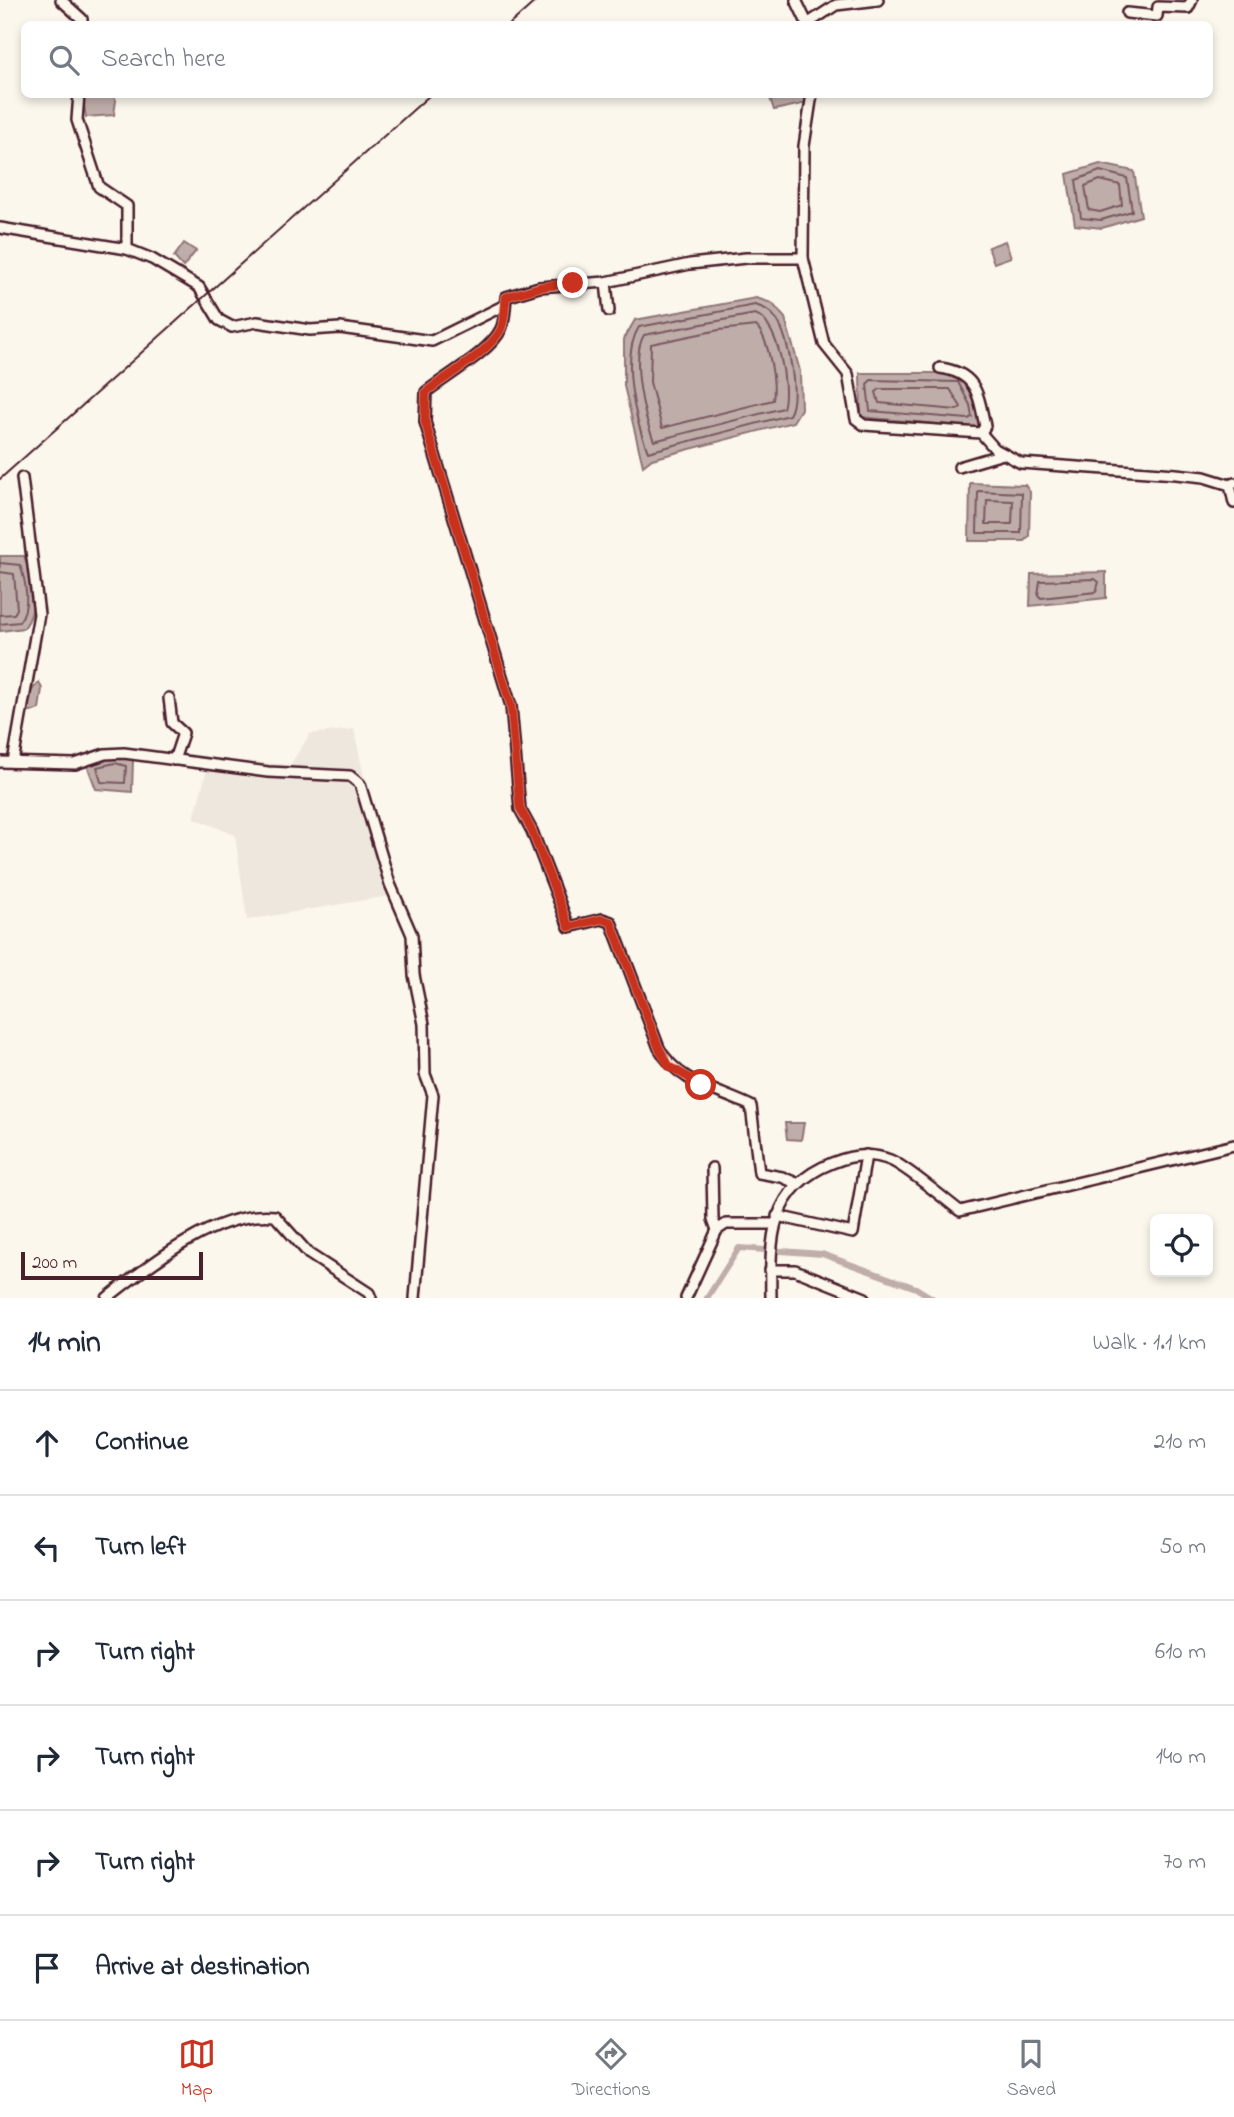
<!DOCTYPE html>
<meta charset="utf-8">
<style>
body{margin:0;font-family:"Indie Flower",sans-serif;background:#f2f2f3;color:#1f2937}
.controls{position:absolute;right:21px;bottom:21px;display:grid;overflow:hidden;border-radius:10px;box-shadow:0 4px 10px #0003}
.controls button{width:63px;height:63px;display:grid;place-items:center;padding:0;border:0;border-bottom:2px solid #e0e1e3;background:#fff;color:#1f2937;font:35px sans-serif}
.scale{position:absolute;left:21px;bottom:18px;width:182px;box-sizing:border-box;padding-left:7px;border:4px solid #4a1f2b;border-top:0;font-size:19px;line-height:24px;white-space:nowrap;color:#4a1f2b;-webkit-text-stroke:5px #fbf7ec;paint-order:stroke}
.stop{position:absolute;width:21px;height:21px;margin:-16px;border:5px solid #c8321e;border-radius:50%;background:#fff}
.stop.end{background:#c8321e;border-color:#fff;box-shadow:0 2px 7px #0008}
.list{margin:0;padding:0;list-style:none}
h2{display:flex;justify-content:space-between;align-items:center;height:91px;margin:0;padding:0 28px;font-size:30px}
h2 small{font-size:23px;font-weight:400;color:#747a83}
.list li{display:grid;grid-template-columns:46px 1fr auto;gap:21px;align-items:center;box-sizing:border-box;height:105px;padding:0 28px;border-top:2px solid #e0e1e3}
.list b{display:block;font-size:26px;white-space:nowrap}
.list em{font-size:23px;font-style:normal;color:#747a83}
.icon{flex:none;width:38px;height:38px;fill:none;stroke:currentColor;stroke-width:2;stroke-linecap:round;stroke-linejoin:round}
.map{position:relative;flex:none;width:1234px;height:1298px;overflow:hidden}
.search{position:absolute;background:#fff;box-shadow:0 4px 10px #0003;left:21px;right:21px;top:21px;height:77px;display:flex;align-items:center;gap:18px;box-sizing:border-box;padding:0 24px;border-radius:10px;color:#747a83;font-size:26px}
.sheet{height:721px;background:#fff}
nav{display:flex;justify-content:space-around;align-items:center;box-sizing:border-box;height:98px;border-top:2px solid #e0e1e3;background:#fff;font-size:19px;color:#747a83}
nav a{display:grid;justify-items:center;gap:4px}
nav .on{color:#c8321e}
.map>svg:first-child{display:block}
.built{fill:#eee7de}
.water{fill:#bfadaa;stroke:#907477;stroke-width:2}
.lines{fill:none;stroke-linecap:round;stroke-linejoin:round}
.shore{stroke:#79585e;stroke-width:2}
.canal{stroke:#bfadaa;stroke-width:6}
.minor-casing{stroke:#4a1f2b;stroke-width:14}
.minor{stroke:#fbf7ec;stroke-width:9}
.rail{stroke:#4a1f2b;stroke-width:2}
.route{stroke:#c8321e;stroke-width:9}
</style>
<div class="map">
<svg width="1234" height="1298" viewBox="0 0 1234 1298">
<rect width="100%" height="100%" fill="#fbf7ec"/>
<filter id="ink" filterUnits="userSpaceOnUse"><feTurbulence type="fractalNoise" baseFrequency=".0143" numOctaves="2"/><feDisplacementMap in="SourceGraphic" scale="14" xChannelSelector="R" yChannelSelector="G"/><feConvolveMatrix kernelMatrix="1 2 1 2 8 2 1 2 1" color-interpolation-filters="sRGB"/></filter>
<g filter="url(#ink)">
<path class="built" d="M 354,729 L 389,896 L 247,920 L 235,835 L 194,818 L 210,758 L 290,765 L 310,734 Z"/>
<g class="water">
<path d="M 82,95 L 112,95 L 116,100 L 114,115 L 86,117 Z"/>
<path d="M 769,95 L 806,95 L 807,103 L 774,110 Z"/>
<path d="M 1100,164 L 1134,171 L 1141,216 L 1102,228 L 1075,225 L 1067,174 Z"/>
<path d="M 1005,241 L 1011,257 L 994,263 L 988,247 Z"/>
<path d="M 184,243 L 196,251 L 183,267 L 174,257 Z"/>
<path d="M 756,298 L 772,303 L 785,318 L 800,371 L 801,409 L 793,422 L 652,459 L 643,466 L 624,386 L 624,339 L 635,320 Z"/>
<path d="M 860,373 L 952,373 L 964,376 L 977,403 L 982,428 L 861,417 Z"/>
<path d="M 970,483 L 1025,485 L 1030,492 L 1029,536 L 1024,541 L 969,541 Z"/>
<path d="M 0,556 L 24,556 C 33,580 40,607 24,628 L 0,631 Z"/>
<path d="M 1106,572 L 1106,598 L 1030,606 L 1031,574 Z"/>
<path d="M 39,682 L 42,689 L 39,709 L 31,712 L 28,709 L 31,691 Z"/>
<path d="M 115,755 L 133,759 L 132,792 L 96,789 L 87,765 L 97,759 Z"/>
<path d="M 785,1123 L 804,1123 L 801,1140 L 787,1139 Z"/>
</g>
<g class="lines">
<g class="shore">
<path d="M 1100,171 L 1127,178 L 1132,211 L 1101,220 L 1081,218 L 1076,180 Z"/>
<path d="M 1100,180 L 1120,185 L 1122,205 L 1100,212 L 1089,210 L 1085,186 Z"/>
<path d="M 755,305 C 765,308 771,311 777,320 C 789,337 800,398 789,415 L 648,452 C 635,420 620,357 639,327 Z"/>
<path d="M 755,314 C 778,321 790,387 783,408 L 654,441 C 644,417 630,358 644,335 Z"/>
<path d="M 756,326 C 769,338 776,383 773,400 L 662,428 L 650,382 L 651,344 L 719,330 Z"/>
<path d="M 871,380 L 958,382 L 970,405 L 972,417 L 968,419 L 870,411 L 867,384 Z"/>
<path d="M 880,389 L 950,389 L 961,407 L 957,410 L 879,403 L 876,392 Z"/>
<path d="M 978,491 L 1022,493 L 1021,533 L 977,533 Z"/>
<path d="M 987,500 L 1013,501 L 1012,524 L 986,524 Z"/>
<path d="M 0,563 L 20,565 C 26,582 31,607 19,622 L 0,624"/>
<path d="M 0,572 L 14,574 L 17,609 L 14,614 L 0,615"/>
<path d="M 1095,579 L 1099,582 L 1096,592 L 1041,598 L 1038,595 L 1040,581 Z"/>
<path d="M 115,763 L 126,766 L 125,783 L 101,782 L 97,767 Z"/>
</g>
<path class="canal" d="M 707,1298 L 739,1248 L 822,1254 L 916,1288 L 932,1298"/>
<g class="minor-casing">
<g id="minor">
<path d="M 61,0 L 82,19 L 82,24"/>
<path d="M 796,0 L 807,23"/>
<path d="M 1127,13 L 1157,16 L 1158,7 L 1188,8 L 1192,0"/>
<path d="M 807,24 L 836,5 L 878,0"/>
<path d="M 79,94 L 77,120 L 99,187 L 127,206 L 127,249"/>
<path d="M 0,228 L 127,249 L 152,259 L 199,287 L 219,320 L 232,327 L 257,322 L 310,330 L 340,328 L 432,341 L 505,305"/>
<path d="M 803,258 L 804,146 L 812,94"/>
<path d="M 606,282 L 609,311"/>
<path d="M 940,368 C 977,373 978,394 985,426 L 981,433"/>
<path d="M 959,467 L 1003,454"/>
<path d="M 1234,483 L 1230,485 L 1234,503"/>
<path d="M 169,698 L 172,723 L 183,733 L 174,760"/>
<path d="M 0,762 L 75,764 L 105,754 L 124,753 L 268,772 L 350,776 L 360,784 L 390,884 L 412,935 L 414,975 L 424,1024 L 425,1074 L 433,1095 L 415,1298"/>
<path d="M 13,762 L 39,614 L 22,478"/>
<path d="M 712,1168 L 713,1219 L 717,1230"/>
<path d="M 796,1183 L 782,1177 L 759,1173 L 751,1106 C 716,1089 678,1083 659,1048 L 611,922 L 602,919 L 569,927 L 532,831 L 520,809 L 511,706 L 425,422 L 426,392 C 446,376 491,351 501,329 C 505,321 505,307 506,297 L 539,287 L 606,282 L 690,264 L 746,258 L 803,258 L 824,344 L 848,374 L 856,419 L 864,425 L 981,433 L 995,449 L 1021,463 L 1176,474 L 1204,477 L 1230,485"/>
<path d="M 777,1216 L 853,1233 L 866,1155"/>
<path d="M 770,1270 L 795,1270 L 865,1298"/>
<path d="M 107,1298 C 150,1264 217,1210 275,1216 L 309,1254 L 369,1293 L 371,1298"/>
<path d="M 686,1298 L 717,1230 L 726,1224 L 775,1224"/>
<path d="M 771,1298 C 770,1239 769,1188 832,1163 C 851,1155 870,1152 890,1160 C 906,1166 944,1199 960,1211 L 1234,1145"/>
</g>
</g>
<use href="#minor" class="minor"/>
<g class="rail">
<path d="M 510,24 L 537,0"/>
<path d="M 0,479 L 431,94"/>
</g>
</g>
</g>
<g class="lines" filter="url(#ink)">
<path class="route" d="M 573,283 L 540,287 L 506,297 C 505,307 505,320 501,329 C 491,351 446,376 426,392 L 425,422 L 511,706 L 520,808 L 532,831 L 569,927 L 602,919 L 611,922 L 659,1048 L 669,1066 L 701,1085"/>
</g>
</svg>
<div class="controls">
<button><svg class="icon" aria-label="locate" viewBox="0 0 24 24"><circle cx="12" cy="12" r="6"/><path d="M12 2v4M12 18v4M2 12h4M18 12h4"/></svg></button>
</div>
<div class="scale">200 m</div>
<div class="stop" style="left:701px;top:1085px"></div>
<div class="stop end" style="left:573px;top:283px"></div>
<div class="search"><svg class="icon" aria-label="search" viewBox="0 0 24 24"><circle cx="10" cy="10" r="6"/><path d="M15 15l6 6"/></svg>Search here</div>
</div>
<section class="sheet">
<h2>14 min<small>Walk · 1.1 km</small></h2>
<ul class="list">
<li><svg class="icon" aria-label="ahead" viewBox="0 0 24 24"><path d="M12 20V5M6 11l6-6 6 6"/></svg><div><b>Continue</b></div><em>210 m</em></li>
<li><svg class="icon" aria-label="left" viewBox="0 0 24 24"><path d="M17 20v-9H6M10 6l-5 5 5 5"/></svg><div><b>Turn left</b></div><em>50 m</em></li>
<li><svg class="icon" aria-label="right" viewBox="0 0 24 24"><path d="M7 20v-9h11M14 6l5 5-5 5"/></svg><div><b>Turn right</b></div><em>610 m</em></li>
<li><svg class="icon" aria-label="right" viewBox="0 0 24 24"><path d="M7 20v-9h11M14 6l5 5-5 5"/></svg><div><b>Turn right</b></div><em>140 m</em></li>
<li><svg class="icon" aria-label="right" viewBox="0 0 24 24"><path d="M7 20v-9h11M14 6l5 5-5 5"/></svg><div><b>Turn right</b></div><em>70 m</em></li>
<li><svg class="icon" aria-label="arrive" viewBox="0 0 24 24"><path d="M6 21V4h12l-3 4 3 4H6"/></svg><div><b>Arrive at destination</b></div></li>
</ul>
</section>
<nav>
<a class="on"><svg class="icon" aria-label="map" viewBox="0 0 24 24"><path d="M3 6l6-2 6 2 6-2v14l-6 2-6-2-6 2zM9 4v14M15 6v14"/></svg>Map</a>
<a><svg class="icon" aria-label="directions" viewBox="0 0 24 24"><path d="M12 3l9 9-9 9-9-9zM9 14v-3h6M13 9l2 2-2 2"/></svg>Directions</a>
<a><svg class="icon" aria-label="saved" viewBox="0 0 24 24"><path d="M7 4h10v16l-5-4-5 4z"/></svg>Saved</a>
</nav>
